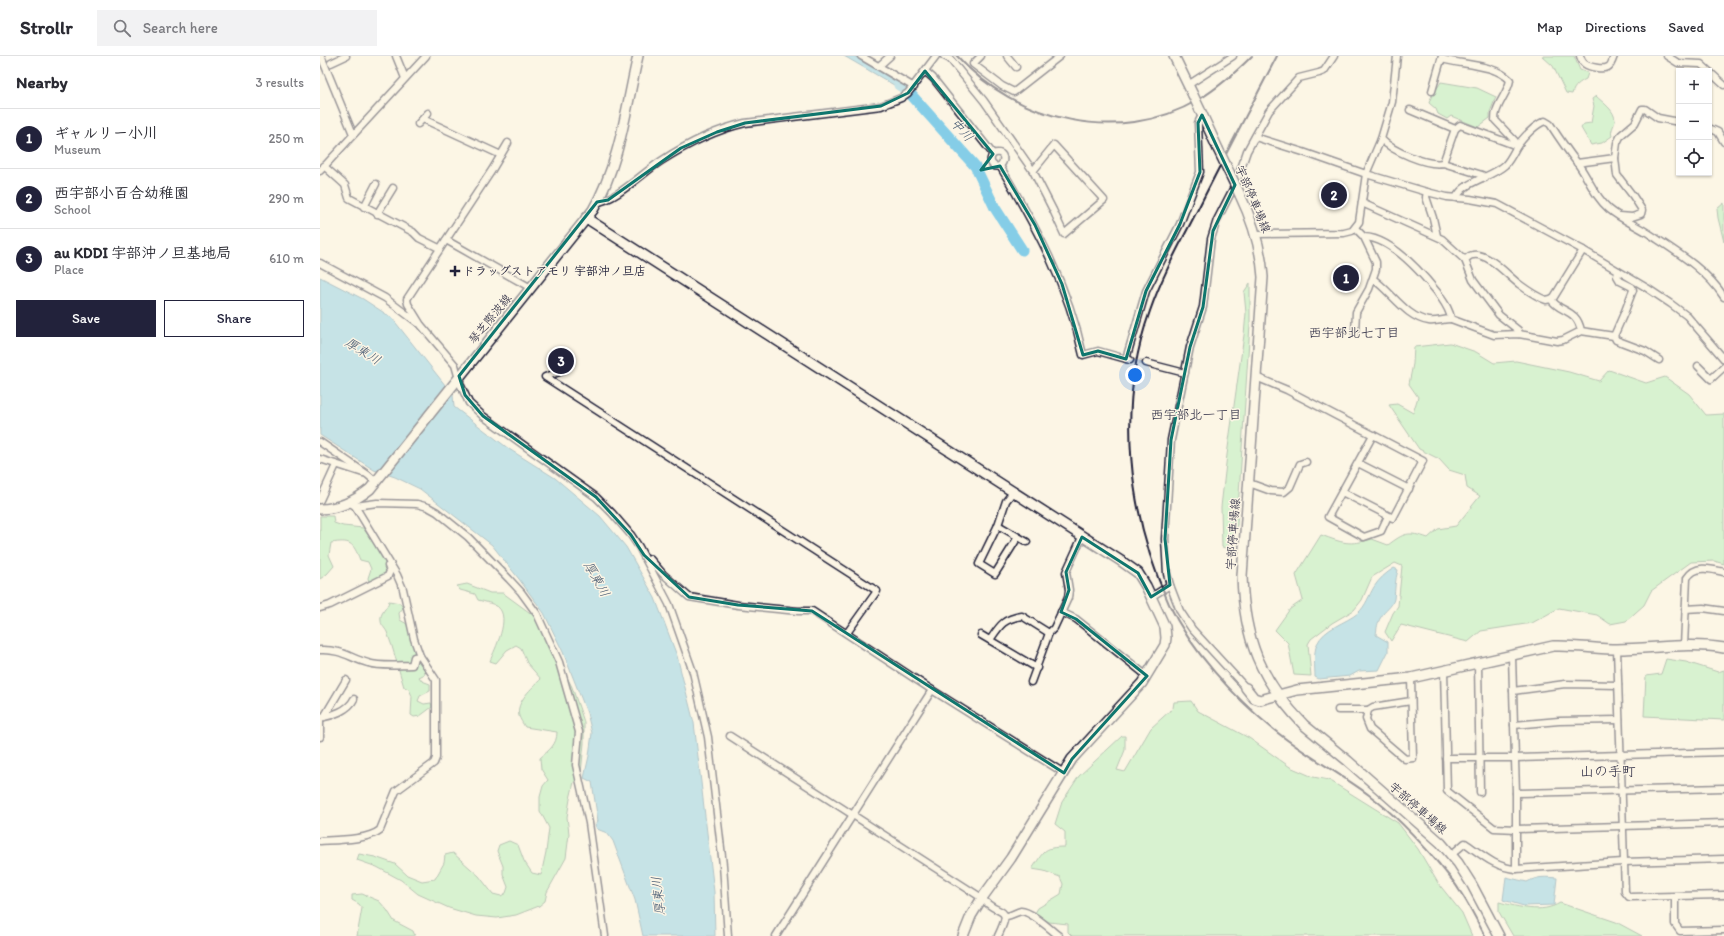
<!DOCTYPE html>
<meta charset="utf-8">
<style>
body{margin:0;font-family:Itim,"Klee One",sans-serif;background:#f2f2f3;color:#2b2b33}
.controls{position:absolute;right:12px;top:12px;display:grid;overflow:hidden;border-radius:0px;box-shadow:0 1px 3px #0004}
.controls button{width:36px;height:36px;display:grid;place-items:center;padding:0;border:0;border-bottom:1px solid #e1e1e2;background:#fff;color:#2b2b33;font:20px sans-serif}
.you{position:absolute;left:815px;top:319px;width:14px;height:14px;margin:-10px;border:3px solid #fff;border-radius:50%;background:#1a73e8;box-shadow:0 0 0 6px #1a73e833}
.badge{display:grid;place-items:center;width:26px;height:26px;border-radius:50%;background:#22223b;color:#fff;font-size:13px;font-weight:700}
.pin{position:absolute;translate:-50% -50%;border:2px solid #fff;box-shadow:0 1px 4px #0006}
.list{margin:0;padding:0;list-style:none}
h2{display:flex;justify-content:space-between;align-items:center;height:52px;margin:0;padding:0 16px;font-size:17px}
h2 small{font-size:13px;font-weight:400;color:#7c7c81}
.list li{display:grid;grid-template-columns:26px 1fr auto;gap:12px;align-items:center;box-sizing:border-box;height:60px;padding:0 16px;border-top:1px solid #e1e1e2}
.list b{display:block;font-size:15px;white-space:nowrap}
.list p{margin:0;font-size:13px;white-space:nowrap;color:#7c7c81}
.list em{font-size:13px;font-style:normal;color:#7c7c81}
.actions{display:flex;gap:8px;padding:12px 16px}
.actions a{flex:1;padding:9px 0;border:1px solid #22223b;border-radius:0px;text-align:center;font-size:14px;color:#22223b}
.actions .main{background:#22223b;color:#fff}
.icon{flex:none;width:22px;height:22px;fill:none;stroke:currentColor;stroke-width:2;stroke-linecap:round;stroke-linejoin:round}
.map{position:relative;flex:none;width:1404px;height:880px;overflow:hidden}
header{display:flex;align-items:center;gap:24px;box-sizing:border-box;height:56px;padding:0 20px;background:#fff;border-bottom:1px solid #e1e1e2}
header strong{font-size:19px}
nav{display:flex;gap:22px;margin-inline-start:auto;font-size:14px}
.search{width:280px;height:36px;background:#f2f2f3;display:flex;align-items:center;gap:10px;box-sizing:border-box;padding:0 14px;border-radius:0px;color:#7c7c81;font-size:15px}
main{display:flex}
aside{flex:1;background:#fff}
.map>svg:first-child{display:block}
.green{fill:#aeeeb5;stroke:#688878}
.water{fill:#85cde7;stroke:#5d89a2}
.lines{fill:none;stroke-linecap:round;stroke-linejoin:round}
.river{stroke:#85cde7;stroke-width:11}
.street-tunnel{stroke:#d0cbc3;stroke-width:6;stroke-dasharray:6 3;stroke-linecap:butt}
.street-casing{stroke:#22223b;stroke-width:9}
.secondary-casing{stroke:#22223b;stroke-width:12}
.street{stroke:#fcf5e5;stroke-width:6}
.secondary{stroke:#fcf5e5;stroke-width:9}
.rail{stroke:#22223b;stroke-width:2}
.secondary-bridge-casing{stroke:#22223b;stroke-width:12;stroke-linecap:butt}
.secondary-bridge{stroke:#fcf5e5;stroke-width:9}
.marked{fill:none;stroke:#0f766e;stroke-width:3;stroke-linejoin:round}
.poi-dot{fill:#22223b;stroke:#fcf5e5;stroke-width:1.5}
.labels{text-anchor:middle;dominant-baseline:central;stroke-width:3;stroke-linejoin:round;paint-order:stroke}
.street-label{font-size:12px;fill:#22223b;stroke:#fcf5e5}
.poi-label{font-size:12px;font-weight:bold;fill:#22223b;stroke:#fcf5e5;text-anchor:start}
.water-label{font-size:13px;font-style:italic;fill:#40556f;stroke:#fcf5e5}
.neighbourhood-label{font-size:13px;fill:#22223b;stroke:#fcf5e5}
.quarter-label{font-size:14px;fill:#22223b;stroke:#fcf5e5}
</style>
<header>
<strong>Strollr</strong>
<div class="search"><svg class="icon" aria-label="search" viewBox="0 0 24 24"><circle cx="10" cy="10" r="6"/><path d="M15 15l6 6"/></svg>Search here</div>
<nav><a>Map</a><a>Directions</a><a>Saved</a></nav>
</header>
<main>
<aside>
<h2>Nearby<small>3 results</small></h2>
<ul class="list">
<li><span class="badge">1</span><div><b>ギャルリー小川</b><p>Museum</p></div><em>250 m</em></li>
<li><span class="badge">2</span><div><b>西宇部小百合幼稚園</b><p>School</p></div><em>290 m</em></li>
<li><span class="badge">3</span><div><b>au KDDI 宇部沖ノ旦基地局</b><p>Place</p></div><em>610 m</em></li>
</ul>
<div class="actions"><a class="main">Save</a><a>Share</a></div>
</aside>
<div class="map">
<svg width="1404" height="880" viewBox="0 0 1404 880">
<rect width="100%" height="100%" fill="#fcf5e5"/>
<filter id="ink" filterUnits="userSpaceOnUse"><feTurbulence type="fractalNoise" baseFrequency=".025" numOctaves="2"/><feDisplacementMap in="SourceGraphic" scale="8" xChannelSelector="R" yChannelSelector="G"/><feConvolveMatrix kernelMatrix="1 2 1 2 8 2 1 2 1" color-interpolation-filters="sRGB"/></filter>
<g filter="url(#ink)">
<g class="green">
<path d="M 1222,0 L 1254,0 L 1260,14 L 1268,17 L 1266,23 C 1260,26 1254,30 1252,38 L 1246,37 L 1233,10 Z"/>
<path d="M 1121,26 L 1157,32 L 1176,41 L 1170,56 L 1170,62 L 1158,71 L 1131,60 L 1127,63 L 1118,58 L 1116,53 L 1109,47 C 1111,39 1117,33 1121,26 Z"/>
<path d="M 1276,40 C 1283,47 1295,54 1295,65 C 1294,70 1290,75 1292,80 L 1282,87 L 1271,89 L 1261,72 L 1264,68 L 1271,67 L 1274,50 L 1272,43 Z"/>
<path d="M 1404,147 L 1404,186 L 1398,162 L 1397,153 Z"/>
<path d="M 930,227 L 930,268 L 917,469 L 907,492 L 902,491 L 901,451 L 907,399 L 924,279 L 926,257 L 924,236 Z"/>
<path d="M 1130,287 L 1156,296 L 1174,307 L 1196,305 L 1249,316 L 1279,325 L 1289,314 L 1326,327 L 1345,321 L 1369,338 L 1386,359 L 1404,358 L 1404,508 L 1394,505 L 1371,506 L 1331,535 L 1324,549 L 1306,565 L 1290,568 L 1277,559 L 1239,552 L 1212,567 L 1161,575 L 1148,586 L 1081,569 L 1071,585 L 1065,576 L 1073,557 L 1078,550 L 1082,510 L 1075,507 L 1052,521 L 1042,544 L 1034,554 L 1012,567 L 991,583 L 988,588 L 991,620 L 974,619 L 968,587 L 955,574 L 970,553 L 983,544 L 976,519 L 1001,479 C 1023,487 1029,490 1052,483 L 1068,489 C 1084,477 1088,475 1108,482 L 1118,473 L 1136,470 L 1160,440 L 1147,432 L 1145,419 L 1129,414 L 1119,403 L 1099,393 L 1069,349 L 1077,348 L 1093,357 L 1098,341 L 1089,328 L 1093,308 L 1094,291 Z"/>
<path d="M 0,460 L 13,460 L 14,467 L 23,470 L 43,472 L 65,503 L 68,513 L 64,519 L 49,526 L 48,522 L 51,513 L 48,506 L 40,504 C 33,486 30,484 11,487 L 9,499 L 14,510 L 7,518 L 0,523 Z"/>
<path d="M 147,528 L 170,537 L 183,537 L 213,559 L 230,588 L 252,631 L 264,666 L 264,687 L 261,718 L 254,726 L 250,743 L 247,761 L 249,778 L 246,802 L 227,836 L 225,845 L 219,850 L 196,859 L 177,862 L 156,860 L 129,852 L 98,838 L 81,824 L 57,811 L 37,804 L 39,798 L 55,801 L 75,808 L 87,819 L 102,825 L 115,823 L 124,807 L 125,799 L 133,797 L 159,820 L 173,838 L 181,840 L 186,837 L 188,831 L 183,818 L 183,810 L 177,795 L 179,789 L 189,785 L 198,789 L 204,805 L 212,817 L 221,819 L 226,796 L 229,772 L 220,755 L 220,741 L 223,730 L 228,724 L 221,713 L 220,702 C 229,694 237,689 237,676 L 205,671 C 203,668 200,663 199,660 C 195,646 213,631 221,623 L 207,607 L 201,592 L 196,589 L 187,594 L 176,607 L 170,605 C 175,593 191,562 178,551 C 173,547 165,546 158,544 L 155,538 L 140,534 L 137,530 Z"/>
<path d="M 69,545 L 80,547 L 83,552 L 79,557 L 80,564 L 87,568 L 94,594 L 104,610 L 105,618 L 99,621 L 102,625 L 110,628 L 110,635 L 100,640 L 98,645 L 104,648 L 111,647 L 112,651 L 100,660 L 94,661 L 91,659 L 92,640 L 89,633 L 84,631 C 78,612 74,594 67,576 C 65,572 61,569 61,565 C 59,557 68,552 69,545 Z"/>
<path d="M 1346,603 L 1366,606 L 1398,616 L 1404,614 L 1404,664 L 1324,660 L 1326,620 L 1341,618 Z"/>
<path d="M 871,645 L 878,655 L 929,682 L 970,711 L 993,721 L 1009,724 L 1078,767 L 1098,793 L 1118,827 L 1142,857 L 1152,880 L 752,880 L 748,876 L 748,868 L 729,866 L 715,857 L 718,852 L 741,838 L 743,828 L 740,821 L 724,815 L 712,813 C 724,796 722,791 745,791 L 745,776 L 735,768 L 742,746 L 759,720 L 802,680 L 805,680 L 805,694 L 797,714 L 805,716 L 831,672 L 853,652 L 854,646 Z"/>
<path d="M 42,838 L 59,845 L 67,854 L 74,865 L 93,875 L 95,880 L 37,880 L 42,852 L 39,848 L 32,844 L 32,839 Z"/>
<path d="M 1179,846 C 1199,851 1221,858 1240,847 L 1296,866 L 1322,880 L 1193,880 L 1179,856 Z"/>
</g>
<g class="water">
<path d="M 524,0 L 534,0 L 588,33 L 586,36 Z"/>
<path d="M 0,221 L 43,243 L 72,262 L 133,339 L 134,351 L 189,393 L 235,422 L 280,460 L 306,491 L 335,542 L 357,600 L 374,667 L 394,836 L 395,880 L 323,880 L 315,844 L 293,785 L 287,777 L 277,773 L 275,769 L 278,765 L 272,726 L 264,722 L 269,700 L 272,677 L 267,657 L 243,596 L 224,557 L 199,523 L 172,489 L 100,433 L 75,421 L 54,414 L 0,379 Z"/>
<path d="M 1074,512 L 1078,514 C 1075,524 1075,533 1074,543 C 1072,551 1065,554 1061,561 C 1057,567 1057,572 1056,579 L 1068,586 L 1068,596 L 1059,614 L 1039,615 L 1030,620 L 999,623 L 995,621 C 995,611 993,598 997,588 C 1004,572 1026,567 1038,557 C 1046,550 1049,539 1054,531 C 1059,523 1066,517 1074,512 Z"/>
<path d="M 1186,821 L 1207,826 C 1218,820 1226,821 1237,822 L 1234,849 L 1204,850 L 1183,844 Z"/>
</g>
<g class="lines">
<path class="river" d="M 579,29 L 586,33 L 655,110 L 675,152 L 702,194"/>
<path class="street-tunnel" d="M 810,304 L 826,307"/>
<g class="street-casing">
<g id="street">
<path d="M 1,0 L 33,78"/>
<path d="M 76,0 L 85,22"/>
<path d="M 541,0 L 594,31"/>
<path d="M 624,0 L 630,3 L 664,45 L 713,115"/>
<path d="M 661,0 L 653,8 L 682,30 L 694,36 L 740,0"/>
<path d="M 687,0 L 696,11"/>
<path d="M 1260,0 C 1261,3 1262,6 1265,8 C 1269,11 1283,14 1288,11 C 1291,10 1293,3 1294,0"/>
<path d="M 1347,0 L 1358,7 L 1381,8 L 1404,29"/>
<path d="M 1122,3 C 1143,9 1174,8 1190,24 C 1188,38 1174,50 1175,64 L 1195,85 L 1197,90 C 1193,97 1190,104 1185,109 C 1171,122 1145,124 1136,142"/>
<path d="M 11,7 L 26,0"/>
<path d="M 559,10 L 570,0"/>
<path d="M 605,15 L 613,22 L 673,98"/>
<path d="M 868,29 L 913,0"/>
<path d="M 1112,35 L 1122,0"/>
<path d="M 1090,54 L 1135,73 L 1140,69 L 1197,90 C 1204,81 1214,69 1225,65 L 1230,68 C 1239,82 1248,95 1258,108 C 1269,123 1274,140 1289,153 C 1301,163 1315,169 1328,177 C 1355,195 1386,213 1404,241"/>
<path d="M 103,63 L 181,99"/>
<path d="M 98,68 L 108,57"/>
<path d="M 1389,72 L 1398,76 L 1404,86"/>
<path d="M 935,81 L 983,96 L 1046,118 L 1107,136 L 1127,141 L 1150,143 L 1177,148 L 1263,194 L 1327,232 L 1351,248 L 1367,260 L 1404,303"/>
<path d="M 1061,83 C 1072,95 1107,110 1123,107 L 1162,119 L 1165,122"/>
<path d="M 188,87 L 172,114 L 87,243 L 88,248 L 101,269 L 135,309 L 141,330 L 149,347 L 163,360 L 276,441 L 292,457 L 311,479 L 319,491 L 349,548 L 373,616 L 388,681 L 403,809 L 408,880"/>
<path d="M 734,89 L 784,144 L 744,178 L 733,154 L 713,115 Z"/>
<path d="M 673,98 C 682,94 687,102 680,110"/>
<path d="M 673,98 C 668,105 672,112 680,110"/>
<path d="M 1123,107 L 1135,73"/>
<path d="M 1257,107 L 1295,102"/>
<path d="M 4,110 L 25,129 L 29,142 L 93,176 L 99,182 L 119,192"/>
<path d="M 680,110 C 716,171 748,229 763,299 L 778,295 L 810,304"/>
<path d="M 0,115 L 106,0"/>
<path d="M 1107,136 L 1106,141 L 1113,162 L 1117,180"/>
<path d="M 277,146 C 295,145 325,115 341,105 C 367,88 395,74 425,67 L 561,50 L 581,42 L 588,37 L 616,0"/>
<path d="M 1042,147 L 1122,183 L 1145,204 L 1153,224 L 1179,259 L 1198,274 L 1199,278"/>
<path d="M 44,151 L 56,128"/>
<path d="M 57,158 L 73,132"/>
<path d="M 1300,160 L 1312,161 L 1321,158 L 1322,154 L 1313,140 L 1297,119 L 1295,102 L 1297,87 L 1301,79 L 1315,67 L 1322,53 L 1325,53 L 1338,62 L 1359,66"/>
<path d="M 1035,172 L 1044,181 C 1071,182 1101,216 1117,236 C 1123,245 1130,253 1131,263 L 1174,279 L 1199,278 L 1237,285 L 1243,284 L 1261,275 L 1294,280 L 1296,284 L 1325,295 L 1339,304"/>
<path d="M 936,178 L 1024,177 L 1032,175 L 1039,166 L 1046,118 L 1061,83 L 1072,46 L 1077,0"/>
<path d="M 126,184 L 211,232"/>
<path d="M 1145,204 C 1147,202 1150,199 1153,199 C 1168,196 1189,221 1199,228 C 1207,234 1217,241 1226,244 L 1231,243 L 1234,241 L 1263,194"/>
<path d="M 0,207 L 65,242 L 98,267"/>
<path d="M 1053,223 C 1071,235 1086,262 1109,265 C 1116,266 1124,263 1131,263"/>
<path d="M 1231,243 C 1239,257 1257,252 1261,275"/>
<path d="M 1035,277 L 1036,256 L 1049,233 L 1056,213 L 1056,206 L 1044,181"/>
<path d="M 1294,280 L 1305,255 L 1313,234 L 1312,231 L 1300,225 L 1297,220 L 1298,215"/>
<path d="M 806,303 L 826,235 L 860,168 L 880,116 L 878,67 L 882,59"/>
<path d="M 826,307 L 865,317"/>
<path d="M 1378,310 L 1391,323 L 1404,311"/>
<path d="M 242,315 L 225,321 L 557,535 L 527,577"/>
<path d="M 936,321 L 967,334 L 1103,405 L 1073,462 L 1022,436"/>
<path d="M 1053,379 L 1008,461 L 1044,481 L 1061,475 L 1068,460"/>
<path d="M 0,386 L 48,419 L 56,426"/>
<path d="M 0,403 L 43,417"/>
<path d="M 1038,407 L 1089,433"/>
<path d="M 929,427 L 951,435 L 964,436 L 970,431 L 980,408 L 986,406"/>
<path d="M 693,436 L 686,445 L 678,469 L 659,508 L 675,518 L 698,481"/>
<path d="M 0,444 L 16,409"/>
<path d="M 30,447 L 35,450 L 57,447 L 97,448 L 108,451 L 117,456 L 148,481 L 189,523 L 201,536 L 217,558 L 239,606 L 259,676 L 256,709 L 269,767 L 285,880"/>
<path d="M 678,469 L 707,486"/>
<path d="M 330,503 L 343,518 L 369,541 L 418,549 L 478,555 L 492,555 L 612,634 L 744,717"/>
<path d="M 831,541 L 850,529"/>
<path d="M 0,552 L 10,549 L 68,520 L 70,515 L 68,510"/>
<path d="M 1365,553 L 1383,552 L 1404,555"/>
<path d="M 741,556 L 756,563 L 827,620"/>
<path d="M 661,579 L 717,612"/>
<path d="M 670,584 C 680,569 683,563 702,560 L 729,577"/>
<path d="M 1364,590 L 1367,522 C 1376,508 1391,513 1404,516"/>
<path d="M 1297,593 L 1305,836 L 1309,841 L 1404,839"/>
<path d="M 0,594 C 21,593 30,602 48,607 C 61,611 79,609 92,609 L 94,601 L 100,600"/>
<path d="M 1192,600 L 1196,737 L 1196,813"/>
<path d="M 1158,607 L 1160,736"/>
<path d="M 1124,614 L 1127,735 L 1174,772 L 1197,773 L 1404,767"/>
<path d="M 1091,622 L 1093,702 L 1085,703 L 1050,673 L 1046,663 L 1048,654 L 1053,651 L 1091,645"/>
<path d="M 711,626 L 729,577 L 734,572 L 748,542 L 749,534 L 746,516 L 762,481"/>
<path d="M 926,632 L 872,573 L 860,555 L 850,529 L 847,518 L 845,483 L 851,384 L 870,291 L 883,251 L 891,183 L 897,164 L 916,127 L 927,95 L 949,55 L 979,22 L 999,17 L 1004,15 L 1014,0"/>
<path d="M 1193,635 L 1245,628 L 1298,629"/>
<path d="M 1018,654 L 1048,654"/>
<path d="M 0,661 L 0,681"/>
<path d="M 4,661 L 26,624"/>
<path d="M 0,662 C 12,660 29,654 34,643"/>
<path d="M 1194,669 L 1239,665 L 1299,664"/>
<path d="M 410,680 L 662,842 C 678,862 694,847 678,880"/>
<path d="M 1126,702 L 1195,702 L 1404,696"/>
<path d="M 1196,737 L 1404,732"/>
<path d="M 0,785 C 16,784 48,784 60,774 L 76,735 L 114,707 L 116,702 L 116,624 L 100,600 L 94,583 L 83,533 L 77,519 L 35,450"/>
<path d="M 1131,799 L 1145,787 C 1161,798 1176,812 1196,813 L 1303,806 L 1404,803"/>
<path d="M 1355,841 L 1355,868 L 1360,875 L 1404,874"/>
<path d="M 686,860 C 691,860 696,856 701,855 C 711,855 731,874 739,880"/>
<path d="M 456,880 L 612,634"/>
</g>
</g>
<g class="secondary-casing">
<g id="secondary">
<path d="M 854,0 L 873,39"/>
<path d="M 880,54 L 898,93"/>
<path d="M 920,139 C 933,166 941,191 943,221 L 922,520 C 924,583 940,624 984,669 L 1028,705 L 1121,787 L 1138,807 L 1152,829 L 1179,880"/>
<path d="M 266,162 L 801,505 L 818,517 L 826,530 L 845,571 L 846,582 L 845,589 L 822,627 L 752,703 L 691,802 L 662,842 L 651,860 L 643,880"/>
<path d="M 0,453 C 19,453 35,445 50,433 L 273,154 C 300,107 306,52 318,0"/>
<path d="M 926,632 L 934,642 L 940,644 L 977,634 L 1091,622 L 1233,590 C 1255,589 1276,593 1297,593 C 1333,593 1368,586 1404,592"/>
</g>
</g>
<use href="#street" class="street"/>
<use href="#secondary" class="secondary"/>
<g class="rail">
<path d="M 637,0 C 695,65 800,90 878,44 C 898,32 915,17 932,0"/>
<path d="M 957,0 C 930,52 903,103 877,155 C 860,188 842,220 830,255 C 796,350 808,458 849,548 C 871,595 914,641 953,673 C 983,698 1018,716 1049,739 C 1076,759 1098,783 1120,809 C 1126,817 1134,825 1139,834 C 1149,848 1157,865 1165,880"/>
</g>
<g class="secondary-bridge-casing">
<g id="secondary-bridge">
<path d="M 873,39 L 880,54"/>
<path d="M 898,93 L 920,139"/>
</g>
</g>
<use href="#secondary-bridge" class="secondary-bridge"/>
</g>
</g>
<path d="M0 0H1404V880H0ZM 605,15 L 673,98 L 661,114 L 680,110 L 715,169 L 742,228 L 763,299 L 778,295 L 806,303 L 826,235 L 860,168 L 880,116 L 878,67 L 882,59 L 915,129 L 893,175 L 883,251 L 870,291 L 851,384 L 845,483 L 850,529 L 831,541 L 818,517 L 762,481 L 746,516 L 749,534 L 741,556 L 756,563 L 827,620 L 752,703 L 744,717 L 492,555 L 418,549 L 369,541 L 324,499 L 311,479 L 276,441 L 163,360 L 145,339 L 139,320 L 277,146 L 288,144 L 361,92 L 397,76 L 425,67 L 561,50 L 588,37 Z" fill="#fcf5e5" fill-opacity=".55" fill-rule="evenodd"/>
<path class="marked" d="M 605,15 L 673,98 L 661,114 L 680,110 L 715,169 L 742,228 L 763,299 L 778,295 L 806,303 L 826,235 L 860,168 L 880,116 L 878,67 L 882,59 L 915,129 L 893,175 L 883,251 L 870,291 L 851,384 L 845,483 L 850,529 L 831,541 L 818,517 L 762,481 L 746,516 L 749,534 L 741,556 L 756,563 L 827,620 L 752,703 L 744,717 L 492,555 L 418,549 L 369,541 L 324,499 L 311,479 L 276,441 L 163,360 L 145,339 L 139,320 L 277,146 L 288,144 L 361,92 L 397,76 L 425,67 L 561,50 L 588,37 Z"/>
<path class="poi-dot" d="M133 209h4v4h4v4h-4v4h-4v-4h-4v-4h4z"/>
<g class="labels">
<g class="street-label">
<text transform="translate(933 143) rotate(67)">宇部停車場線</text>
<text transform="translate(170 263) rotate(-51)">琴芝際波線</text>
<text transform="translate(913 478) rotate(-86)">宇部停車場線</text>
<text transform="translate(1098 752) rotate(41)">宇部停車場線</text>
</g>
<g class="poi-label">
<text x="143" y="215">ドラッグストアモリ 宇部沖ノ旦店</text>
</g>
<g class="water-label">
<text transform="translate(642 74) rotate(48)">中川</text>
<text transform="translate(43 295) rotate(32)">厚東川</text>
<text transform="translate(277 523) rotate(61)">厚東川</text>
<text transform="translate(338 840) rotate(-96)">厚東川</text>
</g>
<g class="neighbourhood-label">
<text x="1034" y="276">西宇部北七丁目</text>
<text x="876" y="358">西宇部北一丁目</text>
</g>
<g class="quarter-label">
<text x="1288" y="715">山の手町</text>
</g>
</g>
</svg>
<div class="controls">
<button>+</button>
<button>−</button>
<button><svg class="icon" aria-label="locate" viewBox="0 0 24 24"><circle cx="12" cy="12" r="6"/><path d="M12 2v4M12 18v4M2 12h4M18 12h4"/></svg></button>
</div>
<div class="you"></div>
<div class="pin badge" style="left:1026px;top:222px">1</div>
<div class="pin badge" style="left:1014px;top:139px">2</div>
<div class="pin badge" style="left:241px;top:305px">3</div>
</div>
</main>
